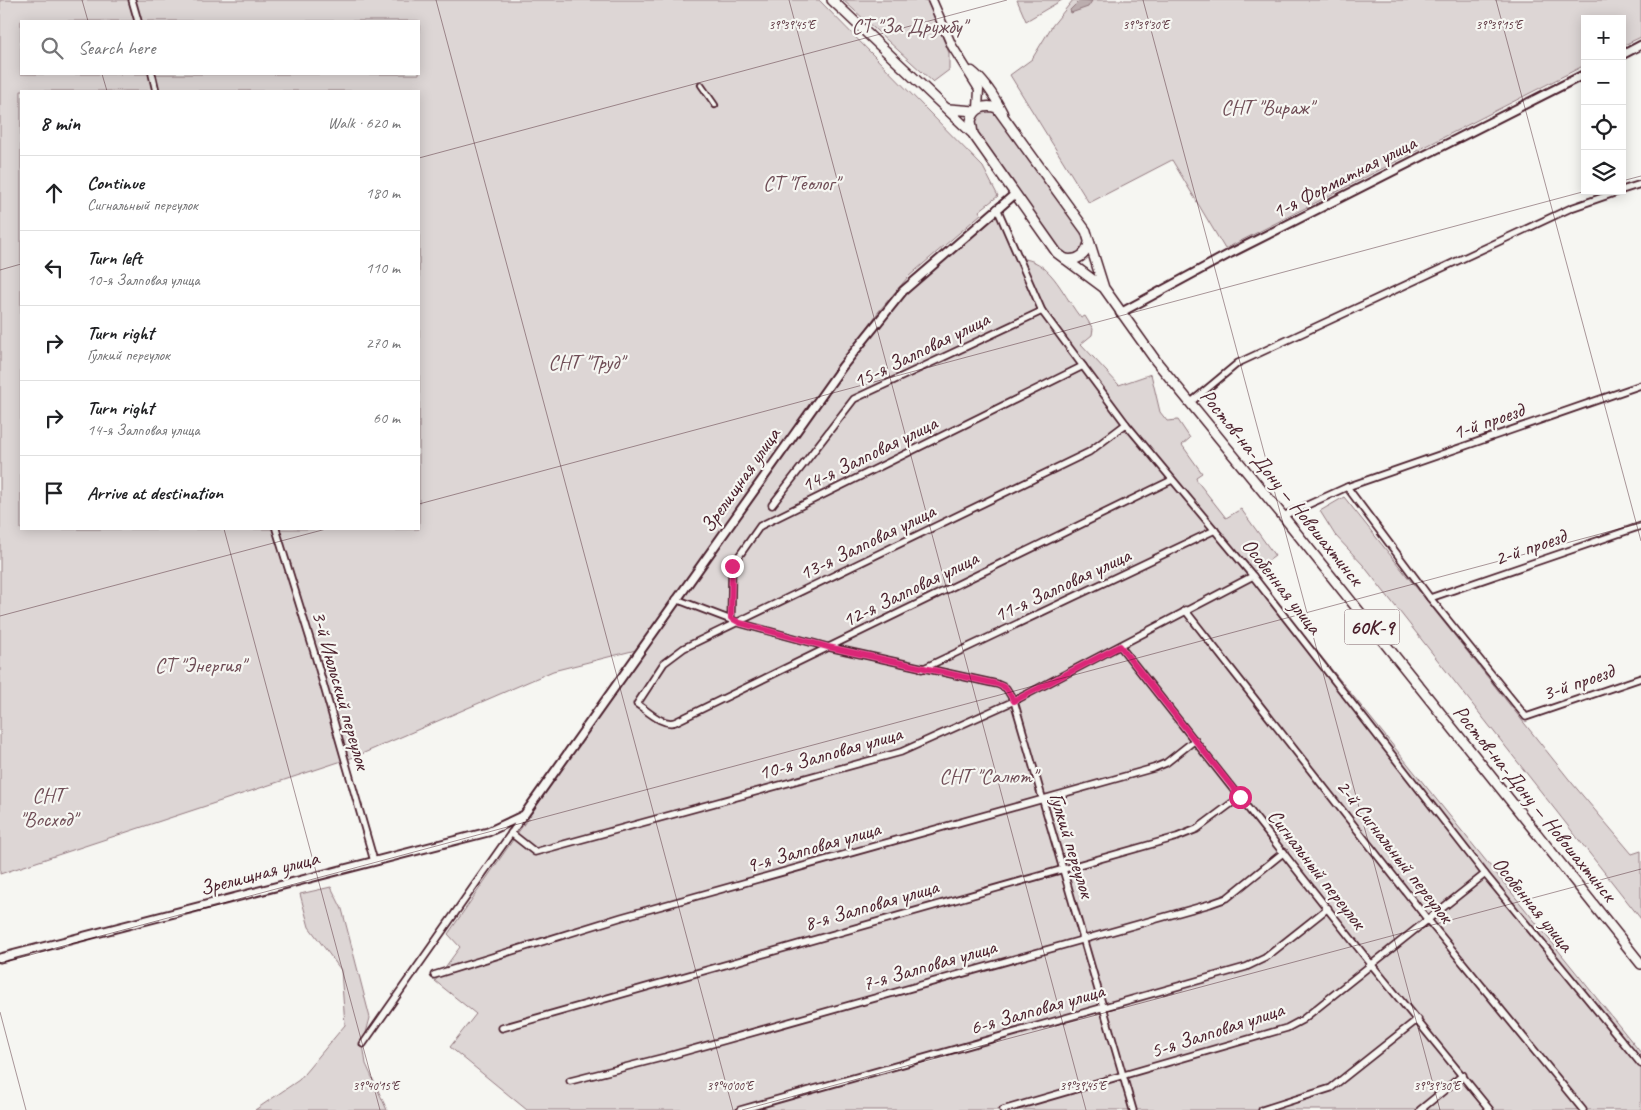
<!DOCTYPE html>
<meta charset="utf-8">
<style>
body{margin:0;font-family:Caveat,sans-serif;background:#f6f6f6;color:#202124}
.controls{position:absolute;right:15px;top:15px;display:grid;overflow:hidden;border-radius:0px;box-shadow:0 2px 12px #0003}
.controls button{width:45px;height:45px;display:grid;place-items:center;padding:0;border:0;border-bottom:1px solid #e0e0e0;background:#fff;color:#202124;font:25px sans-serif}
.stop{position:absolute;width:15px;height:15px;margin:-11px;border:4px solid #db2777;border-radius:50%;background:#fff}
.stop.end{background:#db2777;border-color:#fff;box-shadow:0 1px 5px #0008}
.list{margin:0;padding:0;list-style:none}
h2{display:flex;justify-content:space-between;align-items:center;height:65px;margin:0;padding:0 20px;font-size:21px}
h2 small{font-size:16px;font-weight:400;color:#757577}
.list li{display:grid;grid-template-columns:32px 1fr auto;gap:15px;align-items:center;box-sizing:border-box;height:75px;padding:0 20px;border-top:1px solid #e0e0e0}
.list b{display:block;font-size:19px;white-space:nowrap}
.list p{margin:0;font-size:16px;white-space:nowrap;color:#757577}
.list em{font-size:16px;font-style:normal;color:#757577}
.icon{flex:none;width:28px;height:28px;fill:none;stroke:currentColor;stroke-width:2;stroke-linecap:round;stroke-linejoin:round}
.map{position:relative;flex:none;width:1641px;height:1110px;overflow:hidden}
.search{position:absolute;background:#fff;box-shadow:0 2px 12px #0003;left:20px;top:20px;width:400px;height:55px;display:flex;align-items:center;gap:12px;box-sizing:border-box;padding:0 18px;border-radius:0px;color:#757577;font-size:19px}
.panel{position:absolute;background:#fff;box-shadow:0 2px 12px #0003;left:20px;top:90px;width:400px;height:440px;border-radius:0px}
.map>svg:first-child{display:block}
.green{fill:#ddd6d5;stroke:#947a80;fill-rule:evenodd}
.water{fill:#bbadae;stroke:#8e747a}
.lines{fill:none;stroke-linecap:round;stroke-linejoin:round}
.pedestrian-casing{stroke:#4a1f2b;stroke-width:8}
.minor-casing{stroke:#4a1f2b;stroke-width:9}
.tertiary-casing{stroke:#4a1f2b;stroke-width:11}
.secondary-casing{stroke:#4a1f2b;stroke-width:11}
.primary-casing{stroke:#4a1f2b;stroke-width:12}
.pedestrian{stroke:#f6f6f2;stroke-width:4.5}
.minor{stroke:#f6f6f2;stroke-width:5.5}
.tertiary{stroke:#f6f6f2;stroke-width:7}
.secondary{stroke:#f6f6f2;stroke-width:8}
.primary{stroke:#f6f6f2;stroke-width:9}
.route{stroke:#db2777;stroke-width:6}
.ticks{fill:none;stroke:#4a1f2b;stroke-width:1;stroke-opacity:0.45}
.labels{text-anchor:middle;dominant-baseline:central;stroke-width:4.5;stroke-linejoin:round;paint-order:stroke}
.shield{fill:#f6f6f2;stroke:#7e6067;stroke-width:1}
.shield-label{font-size:20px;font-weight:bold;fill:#4a1f2b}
.park-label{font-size:21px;fill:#6f4d56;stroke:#f6f6f2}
.street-label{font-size:21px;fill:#4a1f2b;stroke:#f6f6f2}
.ticks-label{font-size:12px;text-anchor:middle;fill:#4a1f2b;stroke:#f6f6f2;stroke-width:4.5;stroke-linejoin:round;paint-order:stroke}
</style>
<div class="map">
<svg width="1641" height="1110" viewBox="0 0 1641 1110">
<rect width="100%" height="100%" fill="#f6f6f2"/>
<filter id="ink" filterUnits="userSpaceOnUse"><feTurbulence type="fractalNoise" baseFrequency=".02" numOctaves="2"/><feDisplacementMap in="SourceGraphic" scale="10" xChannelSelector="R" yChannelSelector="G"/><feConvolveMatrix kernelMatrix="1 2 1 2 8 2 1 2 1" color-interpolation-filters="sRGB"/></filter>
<g filter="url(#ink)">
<g class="green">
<path d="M 0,0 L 819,0 L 983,167 L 998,196 L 979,211 L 981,214 L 908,277 L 879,311 L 742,506 L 636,650 L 553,671 L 357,756 L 0,874 ZM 21,21 L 419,21 L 419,74 L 21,74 ZM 21,91 L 419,91 L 419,529 L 21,529 Z"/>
<path d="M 843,0 L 927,0 L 949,53 L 949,70 L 933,82 Z"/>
<path d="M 1017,0 L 1062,0 L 1026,21 Z"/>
<path d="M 1073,0 L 1641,0 L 1641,37 L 1622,46 L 1622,19 L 1585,19 L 1585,65 L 1225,249 L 1172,160 L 1089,203 L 1010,75 L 1032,59 L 1052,26 Z"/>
<path d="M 990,110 L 998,114 L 1083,234 L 1085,243 L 1079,252 L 1069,255 L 1061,250 L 976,129 C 974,118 979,111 990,110 Z"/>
<path d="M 1000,210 L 1026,270 L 1024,259 C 1052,262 1065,299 1081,318 L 1085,316 L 1093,329 L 1092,335 L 1081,344 L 1119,385 L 1151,374 L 1160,412 L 1167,421 L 1178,420 L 1190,438 L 1182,445 L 1202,473 L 1196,477 L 1197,481 L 1226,518 L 1241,509 L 1275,556 L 1253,572 L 1641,1053 L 1641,1110 L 527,1110 L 450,1047 L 476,1014 L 435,981 L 460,947 L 448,934 L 644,650 L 835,383 L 912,284 Z"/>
<path d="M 1344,497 L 1572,783 L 1632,854 L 1641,851 L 1641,919 L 1363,565 L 1335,535 L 1320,511 Z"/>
<path d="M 331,887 L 342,909 L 370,1018 L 363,1044 L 366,1064 L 387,1110 L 255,1110 L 299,1080 L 345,1025 L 341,970 L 309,927 L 300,894 Z"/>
</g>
<path class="water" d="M 1080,0 L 1092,1 L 1088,7 L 1071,13 L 1070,10 Z"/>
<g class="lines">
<g class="pedestrian-casing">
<path id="pedestrian" d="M 701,85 L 715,105"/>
</g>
<g class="minor-casing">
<g id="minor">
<path d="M 132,0 L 138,21"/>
<path d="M 152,74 L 156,91"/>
<path d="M 1622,190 L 1641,184"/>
<path d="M 997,208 L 1042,311 L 1126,424 L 1253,576 L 1485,874 L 1641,1064"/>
<path d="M 1190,403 L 1238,363 L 1571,208 L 1620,191"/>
<path d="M 1126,424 L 1089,452 L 684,648 L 664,663 L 637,704 C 648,711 662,726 675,722 L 1172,480"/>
<path d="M 1347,487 L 1641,385"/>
<path d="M 772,505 L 854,399 L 1042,311"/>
<path d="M 1283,516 L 1347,487 L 1430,598 L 1526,717 L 1641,678"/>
<path d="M 276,529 L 314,652 L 374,861"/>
<path d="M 1430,598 L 1641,526"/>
<path d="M 676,599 L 739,623 L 828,647 L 997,684 L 1006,688 L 1014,701 L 1133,1110"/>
<path d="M 1185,610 L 1428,920 L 1583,1110"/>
<path d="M 731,618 L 732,566 L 760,526 L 1083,366"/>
<path d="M 1120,646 L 1371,964 L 1490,1110"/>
<path d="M 922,669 L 1215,530"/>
<path d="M 511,833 L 535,852 L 901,752 L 1014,701 L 1253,576"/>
<path d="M 434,975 L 622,917 L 1154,768 L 1166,763 L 1195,740"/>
<path d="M 502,1028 L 1177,837 L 1197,829 L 1240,797"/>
<path d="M 363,1044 L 524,815"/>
<path d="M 570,1081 L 665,1057 L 1210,904 L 1227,898 L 1284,852"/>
<path d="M 740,1110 L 1246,967 L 1265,958 L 1328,908"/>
<path d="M 1003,1110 L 1287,1028 L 1302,1020 L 1485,874"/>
<path d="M 1262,1110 L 1331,1088 L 1418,1019"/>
<path d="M 1420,1110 L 1463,1075"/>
</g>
</g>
<g class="tertiary-casing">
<g id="tertiary">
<path d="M 1622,55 L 1641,45"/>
<path d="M 1120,313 L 1231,253 L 1585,74"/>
<path d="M 0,958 L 488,832 L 524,815 L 842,367 L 903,291 L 1015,194"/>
</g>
</g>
<g class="secondary-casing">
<g id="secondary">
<path d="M 932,0 L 952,46 L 979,89 L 978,109"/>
<path d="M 972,71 C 986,82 995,97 1003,113"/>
</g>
</g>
<g class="primary-casing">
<g id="primary">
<path d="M 832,0 L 971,132"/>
<path d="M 949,109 L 975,111"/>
<path d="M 1065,259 C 1077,261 1086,256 1089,243"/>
<path d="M 1104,288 L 1086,231 L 997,108 C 985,104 974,108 971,121 L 973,134 L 1057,253 L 1104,288 L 1156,361 L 1283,516 L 1641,964"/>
</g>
</g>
<use href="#pedestrian" class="pedestrian"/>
<use href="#minor" class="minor"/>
<use href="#tertiary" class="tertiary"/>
<use href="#secondary" class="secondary"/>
<use href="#primary" class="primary"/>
</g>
</g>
<g class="lines" filter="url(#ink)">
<path class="route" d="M 732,566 L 731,618 L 740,623 L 828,647 L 997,684 L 1006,688 L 1014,701 L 1120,646 L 1240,797"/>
</g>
<path class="ticks" d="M 82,0 L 88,21M 436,0 L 733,1110M 789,0 L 1086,1110M 1143,0 L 1440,1110M 1496,0 L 1641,541M 102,74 L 107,91M 419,158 L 1007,0M 1622,181 L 1641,176M 0,270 L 21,264M 419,504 L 1586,191M 224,529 L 380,1110M 0,616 L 326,529M 0,963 L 1641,523M 0,1012 L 26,1110M 742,1110 L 1641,869"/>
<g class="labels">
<rect class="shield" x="1344.5" y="609.5" width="55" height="35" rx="4"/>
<g class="shield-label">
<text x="1372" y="627">60К-9</text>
</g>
<g class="park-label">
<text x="909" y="26">СТ "За Дружбу"</text>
<text x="1267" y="107">СНТ "Вираж"</text>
<text x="801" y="183">СТ "Геолог"</text>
<text x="586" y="362">СНТ "Труд"</text>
<text x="200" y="665">СТ "Энергия"</text>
<text x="988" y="776">СНТ "Салют"</text>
<text x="48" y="795">СНТ<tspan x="48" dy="24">"Восход"</tspan></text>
</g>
<g class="street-label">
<text transform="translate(1344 177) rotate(-27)">1-я Форматная улица</text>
<text transform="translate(921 350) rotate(-26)">15-я Залповая улица</text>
<text transform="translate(1488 421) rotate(-19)">1-й проезд</text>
<text transform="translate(869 454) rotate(-26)">14-я Залповая улица</text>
<text transform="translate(740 480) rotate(-55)">Зрелищная улица</text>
<text transform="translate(1282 487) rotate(51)">Ростов-на-Дону — Новошахтинск</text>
<text transform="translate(867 542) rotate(-26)">13-я Залповая улица</text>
<text transform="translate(1530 547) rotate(-19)">2-й проезд</text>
<text transform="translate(1062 585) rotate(-25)">11-я Залповая улица</text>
<text transform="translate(1282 586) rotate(52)">Особенная улица</text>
<text transform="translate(910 589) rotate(-26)">12-я Залповая улица</text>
<text transform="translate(1578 682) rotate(-19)">3-й проезд</text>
<text transform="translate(341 690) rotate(74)">3-й Июльский переулок</text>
<text transform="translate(830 753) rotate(-16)">10-я Залповая улица</text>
<text transform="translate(1535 803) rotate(51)">Ростов-на-Дону — Новошахтинск</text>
<text transform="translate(1072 845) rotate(73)">Гулкий переулок</text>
<text transform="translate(813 847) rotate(-16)">9-я Залповая улица</text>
<text transform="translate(1395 851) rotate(52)">2-й Сигнальный переулок</text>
<text transform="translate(1317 869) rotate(52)">Сигнальный переулок</text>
<text transform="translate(259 873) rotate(-15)">Зрелищная улица</text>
<text transform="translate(1533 904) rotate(51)">Особенная улица</text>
<text transform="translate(871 905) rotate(-16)">8-я Залповая улица</text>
<text transform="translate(929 965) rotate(-16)">7-я Залповая улица</text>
<text transform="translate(1037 1009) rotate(-16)">6-я Залповая улица</text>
<text transform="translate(1217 1030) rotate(-18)">5-я Залповая улица</text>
</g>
</g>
<g class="ticks-label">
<text x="792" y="29">39°39'45"E</text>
<text x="1146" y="29">39°39'30"E</text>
<text x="1499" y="29">39°39'15"E</text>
<text x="376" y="1090">39°40'15"E</text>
<text x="730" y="1090">39°40'00"E</text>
<text x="1083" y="1090">39°39'45"E</text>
<text x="1437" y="1090">39°39'30"E</text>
</g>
</svg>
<div class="controls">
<button>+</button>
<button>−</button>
<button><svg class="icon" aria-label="locate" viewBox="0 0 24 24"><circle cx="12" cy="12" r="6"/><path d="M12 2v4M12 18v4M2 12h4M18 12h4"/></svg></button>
<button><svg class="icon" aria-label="layers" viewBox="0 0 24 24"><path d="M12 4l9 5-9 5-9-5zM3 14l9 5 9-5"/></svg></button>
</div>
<div class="stop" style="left:1240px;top:797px"></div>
<div class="stop end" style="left:732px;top:566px"></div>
<div class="search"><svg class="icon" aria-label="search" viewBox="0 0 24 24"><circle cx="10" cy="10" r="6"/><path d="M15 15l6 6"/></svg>Search here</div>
<section class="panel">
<h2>8 min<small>Walk · 620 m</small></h2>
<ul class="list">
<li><svg class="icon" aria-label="ahead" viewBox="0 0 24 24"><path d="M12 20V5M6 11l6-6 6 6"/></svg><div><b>Continue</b><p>Сигнальный переулок</p></div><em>180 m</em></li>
<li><svg class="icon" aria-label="left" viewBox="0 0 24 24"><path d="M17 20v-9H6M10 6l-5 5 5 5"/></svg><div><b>Turn left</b><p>10-я Залповая улица</p></div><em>110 m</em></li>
<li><svg class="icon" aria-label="right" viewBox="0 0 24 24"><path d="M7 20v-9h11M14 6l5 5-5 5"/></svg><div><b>Turn right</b><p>Гулкий переулок</p></div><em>270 m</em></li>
<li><svg class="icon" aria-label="right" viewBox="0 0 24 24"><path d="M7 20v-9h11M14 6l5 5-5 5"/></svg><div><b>Turn right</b><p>14-я Залповая улица</p></div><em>60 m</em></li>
<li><svg class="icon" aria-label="arrive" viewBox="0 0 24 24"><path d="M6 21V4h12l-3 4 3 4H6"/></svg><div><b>Arrive at destination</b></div></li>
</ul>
</section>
</div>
